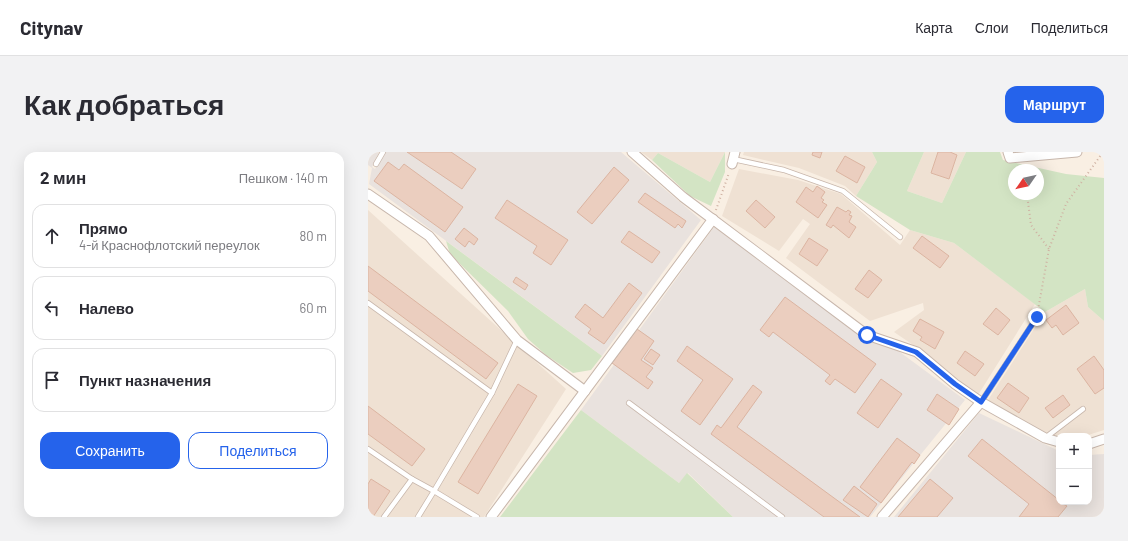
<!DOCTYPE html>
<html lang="ru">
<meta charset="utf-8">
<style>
body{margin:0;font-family:Barlow,sans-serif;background:#f2f2f3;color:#2b2b33}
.controls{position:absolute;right:12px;bottom:12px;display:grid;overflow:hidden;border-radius:8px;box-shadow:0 4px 16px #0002}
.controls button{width:36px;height:36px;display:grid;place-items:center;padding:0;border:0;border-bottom:1px solid #e1e1e2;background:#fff;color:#2b2b33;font:20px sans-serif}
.compass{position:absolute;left:640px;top:12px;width:36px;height:36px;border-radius:50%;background:#fff;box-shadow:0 4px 16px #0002;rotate:236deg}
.stop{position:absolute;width:12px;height:12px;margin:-9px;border:3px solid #2563eb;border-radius:50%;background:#fff}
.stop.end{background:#2563eb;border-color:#fff;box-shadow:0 1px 4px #0008}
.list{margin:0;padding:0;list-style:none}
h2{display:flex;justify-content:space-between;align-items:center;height:52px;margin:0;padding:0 16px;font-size:17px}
h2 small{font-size:13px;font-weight:400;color:#7c7c81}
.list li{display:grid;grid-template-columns:26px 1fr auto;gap:12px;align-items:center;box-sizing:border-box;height:64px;margin:0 8px 8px;padding:0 8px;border:1px solid #e1e1e2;border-radius:12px}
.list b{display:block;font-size:15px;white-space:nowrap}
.list p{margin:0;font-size:13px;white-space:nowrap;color:#7c7c81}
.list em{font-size:13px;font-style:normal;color:#7c7c81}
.actions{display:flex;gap:8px;padding:12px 16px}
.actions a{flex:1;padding:9px 0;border:1px solid #2563eb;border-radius:12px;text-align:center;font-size:14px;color:#2563eb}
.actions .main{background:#2563eb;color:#fff}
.icon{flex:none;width:22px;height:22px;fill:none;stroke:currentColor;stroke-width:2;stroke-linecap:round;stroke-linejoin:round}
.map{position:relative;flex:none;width:736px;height:365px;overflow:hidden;border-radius:12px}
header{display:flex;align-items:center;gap:24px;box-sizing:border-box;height:56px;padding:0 20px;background:#fff;border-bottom:1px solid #e1e1e2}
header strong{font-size:19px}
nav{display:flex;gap:22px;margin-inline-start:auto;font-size:14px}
.intro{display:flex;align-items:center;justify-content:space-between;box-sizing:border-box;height:96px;padding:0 24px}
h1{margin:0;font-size:28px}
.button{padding:10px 18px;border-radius:12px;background:#2563eb;color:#fff;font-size:14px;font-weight:700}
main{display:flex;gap:24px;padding:0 24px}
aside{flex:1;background:#fff;border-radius:12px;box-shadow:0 4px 16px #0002}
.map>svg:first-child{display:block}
.residential{fill:#efe1d3}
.industrial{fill:#e9e2de}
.green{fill:#d3e4c4;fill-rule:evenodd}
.building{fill:#ebcebf;stroke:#dbb4a1}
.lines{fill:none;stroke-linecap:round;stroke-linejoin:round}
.service-casing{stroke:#c8b7ac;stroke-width:6}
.minor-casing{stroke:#c8b7ac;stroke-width:11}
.path{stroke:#cfb1a2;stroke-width:2;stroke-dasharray:1 3;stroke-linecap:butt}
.service{stroke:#fff;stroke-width:4.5}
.minor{stroke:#fff;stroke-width:9}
.route{stroke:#2563eb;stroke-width:5}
</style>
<header>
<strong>Citynav</strong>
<nav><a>Карта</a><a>Слои</a><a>Поделиться</a></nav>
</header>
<div class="intro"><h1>Как добраться</h1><a class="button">Маршрут</a></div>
<main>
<aside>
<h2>2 мин<small>Пешком · 140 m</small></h2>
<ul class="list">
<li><svg class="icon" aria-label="ahead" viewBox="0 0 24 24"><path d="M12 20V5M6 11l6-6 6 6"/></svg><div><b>Прямо</b><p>4-й Краснофлотский переулок</p></div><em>80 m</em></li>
<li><svg class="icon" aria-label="left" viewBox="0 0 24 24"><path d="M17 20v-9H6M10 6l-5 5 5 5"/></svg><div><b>Налево</b></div><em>60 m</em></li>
<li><svg class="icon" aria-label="arrive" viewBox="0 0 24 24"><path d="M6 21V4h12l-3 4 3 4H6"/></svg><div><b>Пункт назначения</b></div></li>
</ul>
<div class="actions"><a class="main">Сохранить</a><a>Поделиться</a></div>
</aside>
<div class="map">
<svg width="736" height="365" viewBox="0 0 736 365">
<rect width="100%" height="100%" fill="#f9efe3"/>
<g class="residential">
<path d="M 273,0 L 357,0 L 342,30 L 290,1 L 284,8 Z"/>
<path d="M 376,0 L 504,0 L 509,10 L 488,44 L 477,34 L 431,16 L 375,3 Z"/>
<path d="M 556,0 L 598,0 L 574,51 L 539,39 Z"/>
<path d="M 371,17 L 430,28 L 473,42 L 532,93 L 542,78 L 586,91 L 667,152 L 610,243 L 551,197 L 526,180 L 556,158 L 555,151 L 502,169 L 418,106 L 442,72 L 435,67 L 411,99 L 354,64 Z"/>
<path d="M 0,58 L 198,237 L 116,365 L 0,365 Z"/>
<path d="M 717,137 L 720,155 L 736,169 L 736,278 L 717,284 L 691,285 L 657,274 L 618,251 L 677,160 Z"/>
</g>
<g class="industrial">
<path d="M 0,0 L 11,0 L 4,15 L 7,17 L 18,0 L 253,0 L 333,68 L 234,204 L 1,32 L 4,16 L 0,13 Z"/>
<path d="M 346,75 L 497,187 L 529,198 L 597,248 L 502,365 L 365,365 L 320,321 L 311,331 L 213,258 Z"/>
<path d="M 611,261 L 691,299 L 691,350 L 721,350 L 721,303 L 736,302 L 736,365 L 526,365 Z"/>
</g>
<g class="green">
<path d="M 357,0 L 357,20 L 343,54 L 322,44 L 284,8 L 290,1 L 342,30 Z"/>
<path d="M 504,0 L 556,0 L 539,39 L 574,51 L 598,0 L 632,0 L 635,8 L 698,22 L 736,26 L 736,169 L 720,155 L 717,137 L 677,160 L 586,91 L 542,78 L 488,44 L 509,10 ZM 646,18 L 670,18 L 670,42 L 646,42 Z"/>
<path d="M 78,89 L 234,204 L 223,218 L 205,221 L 178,203 L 160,187 L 140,159 L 82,102 Z"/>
<path d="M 213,258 L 311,331 L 319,321 L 365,365 L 132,365 Z"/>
</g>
<g class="building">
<path d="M 39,0 L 83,0 L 108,17 L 94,37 Z"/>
<path d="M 445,0 L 454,0 L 452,6 L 444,3 Z"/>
<path d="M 570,0 L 582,0 L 589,3 L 581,27 L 563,21 Z"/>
<path d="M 477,4 L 497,15 L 489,31 L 468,19 Z"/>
<path d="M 20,10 L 31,18 L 36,12 L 95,55 L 77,80 L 6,29 Z"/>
<path d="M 246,15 L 261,28 L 224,72 L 209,60 Z"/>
<path d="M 449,34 L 457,40 L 453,46 L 456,48 L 454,50 L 459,53 L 450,66 L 428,50 L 438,35 L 445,40 Z"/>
<path d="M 277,41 L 318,69 L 314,76 L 310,72 L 307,76 L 270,50 Z"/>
<path d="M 139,48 L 200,88 L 183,113 L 165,101 L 169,94 L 127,66 Z"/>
<path d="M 388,48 L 407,65 L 397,76 L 378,59 Z"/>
<path d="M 469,55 L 478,60 L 480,58 L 483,60 L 481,63 L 484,64 L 481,70 L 488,75 L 481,86 L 465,73 L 463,76 L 458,73 Z"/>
<path d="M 96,76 L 110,87 L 106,93 L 101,89 L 97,95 L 87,87 Z"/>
<path d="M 261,79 L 292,100 L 284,111 L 253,90 Z"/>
<path d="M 554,84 L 581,104 L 572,116 L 545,96 Z"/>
<path d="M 441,86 L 460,98 L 449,114 L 431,102 Z"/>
<path d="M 0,114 L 130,211 L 118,227 L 0,139 Z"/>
<path d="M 501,118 L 514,128 L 500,146 L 487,137 Z"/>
<path d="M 148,125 L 160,133 L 157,138 L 145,130 Z"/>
<path d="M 261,131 L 274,141 L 236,192 L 220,181 L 223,177 L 207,165 L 217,152 L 235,166 Z"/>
<path d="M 417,145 L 508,212 L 487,241 L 467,227 L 462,233 L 457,229 L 462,223 L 405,180 L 401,185 L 392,178 Z"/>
<path d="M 698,153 L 711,171 L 695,183 L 688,173 L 684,176 L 678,168 Z"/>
<path d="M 628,156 L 642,168 L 630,183 L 615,172 Z"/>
<path d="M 552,167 L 576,180 L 567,197 L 552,188 L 554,185 L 545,179 Z"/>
<path d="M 269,177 L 286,189 L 273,208 L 285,216 L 278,225 L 285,230 L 280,237 L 244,211 Z"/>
<path d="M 319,194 L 365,227 L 332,273 L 313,259 L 335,228 L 309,209 Z"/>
<path d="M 283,197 L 292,203 L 285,213 L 276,207 Z"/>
<path d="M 597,199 L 616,212 L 607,224 L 589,211 Z"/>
<path d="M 726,204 L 736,218 L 736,236 L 727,242 L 709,217 Z"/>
<path d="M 513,227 L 534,242 L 510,276 L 489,261 Z"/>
<path d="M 640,231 L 661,246 L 651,261 L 629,246 Z"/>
<path d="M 150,232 L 169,244 L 110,342 L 90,330 Z"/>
<path d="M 385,233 L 394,240 L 369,275 L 492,365 L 456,365 L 343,282 L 349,273 L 353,276 Z"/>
<path d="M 569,242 L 591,257 L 581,273 L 559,258 Z"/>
<path d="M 695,243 L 702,253 L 685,266 L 677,256 Z"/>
<path d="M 0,254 L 57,297 L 44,314 L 0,282 Z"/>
<path d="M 529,286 L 552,303 L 546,312 L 544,310 L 513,351 L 492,335 Z"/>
<path d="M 614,287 L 691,348 L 691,350 L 699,354 L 690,365 L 651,365 L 661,352 L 600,304 Z"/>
<path d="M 3,327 L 22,339 L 5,365 L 0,365 L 0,332 Z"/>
<path d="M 562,327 L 585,346 L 569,365 L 530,365 Z"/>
<path d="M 486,334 L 509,352 L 500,365 L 475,348 Z"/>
</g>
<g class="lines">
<g class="service-casing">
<g id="service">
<path d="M 365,7 L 416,18 L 475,39 L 532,85"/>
<path d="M 8,12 L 15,0"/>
<path d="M 0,151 L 124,241"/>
<path d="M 613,250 L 669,165"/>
<path d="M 261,251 L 414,365"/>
<path d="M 677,286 L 715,257"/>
<path d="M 0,297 L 44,327 L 66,339 L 124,241 L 149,188"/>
<path d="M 16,365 L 44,327"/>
<path d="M 50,365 L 66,339 L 109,365"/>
</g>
</g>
<g class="minor-casing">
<g id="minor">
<path d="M 264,0 L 315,45 L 499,183 L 549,200 L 587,232 L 613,250 L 677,286 L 691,290"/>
<path d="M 640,0 L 642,6 L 709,0"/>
<path d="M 364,12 L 367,0"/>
<path d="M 0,42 L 61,84 L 149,188 L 217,239"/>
<path d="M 721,292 L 736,287"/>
<path d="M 123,365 L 345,67"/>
<path d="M 514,365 L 613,250"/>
</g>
</g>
<g class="path">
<path d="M 659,42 L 663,73 L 681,97"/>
<path d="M 348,58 L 361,21"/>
<path d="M 670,158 L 681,97 L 698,52 L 735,0"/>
</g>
<use href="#service" class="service"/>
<use href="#minor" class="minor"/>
</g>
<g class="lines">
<path class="route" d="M 499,183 L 548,200 L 587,232 L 613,250 L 669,165"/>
</g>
</svg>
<div class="controls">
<button>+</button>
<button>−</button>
</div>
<svg class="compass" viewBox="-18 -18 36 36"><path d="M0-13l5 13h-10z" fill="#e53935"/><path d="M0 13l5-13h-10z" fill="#7c7c81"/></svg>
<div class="stop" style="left:499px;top:183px"></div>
<div class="stop end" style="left:669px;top:165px"></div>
</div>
</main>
